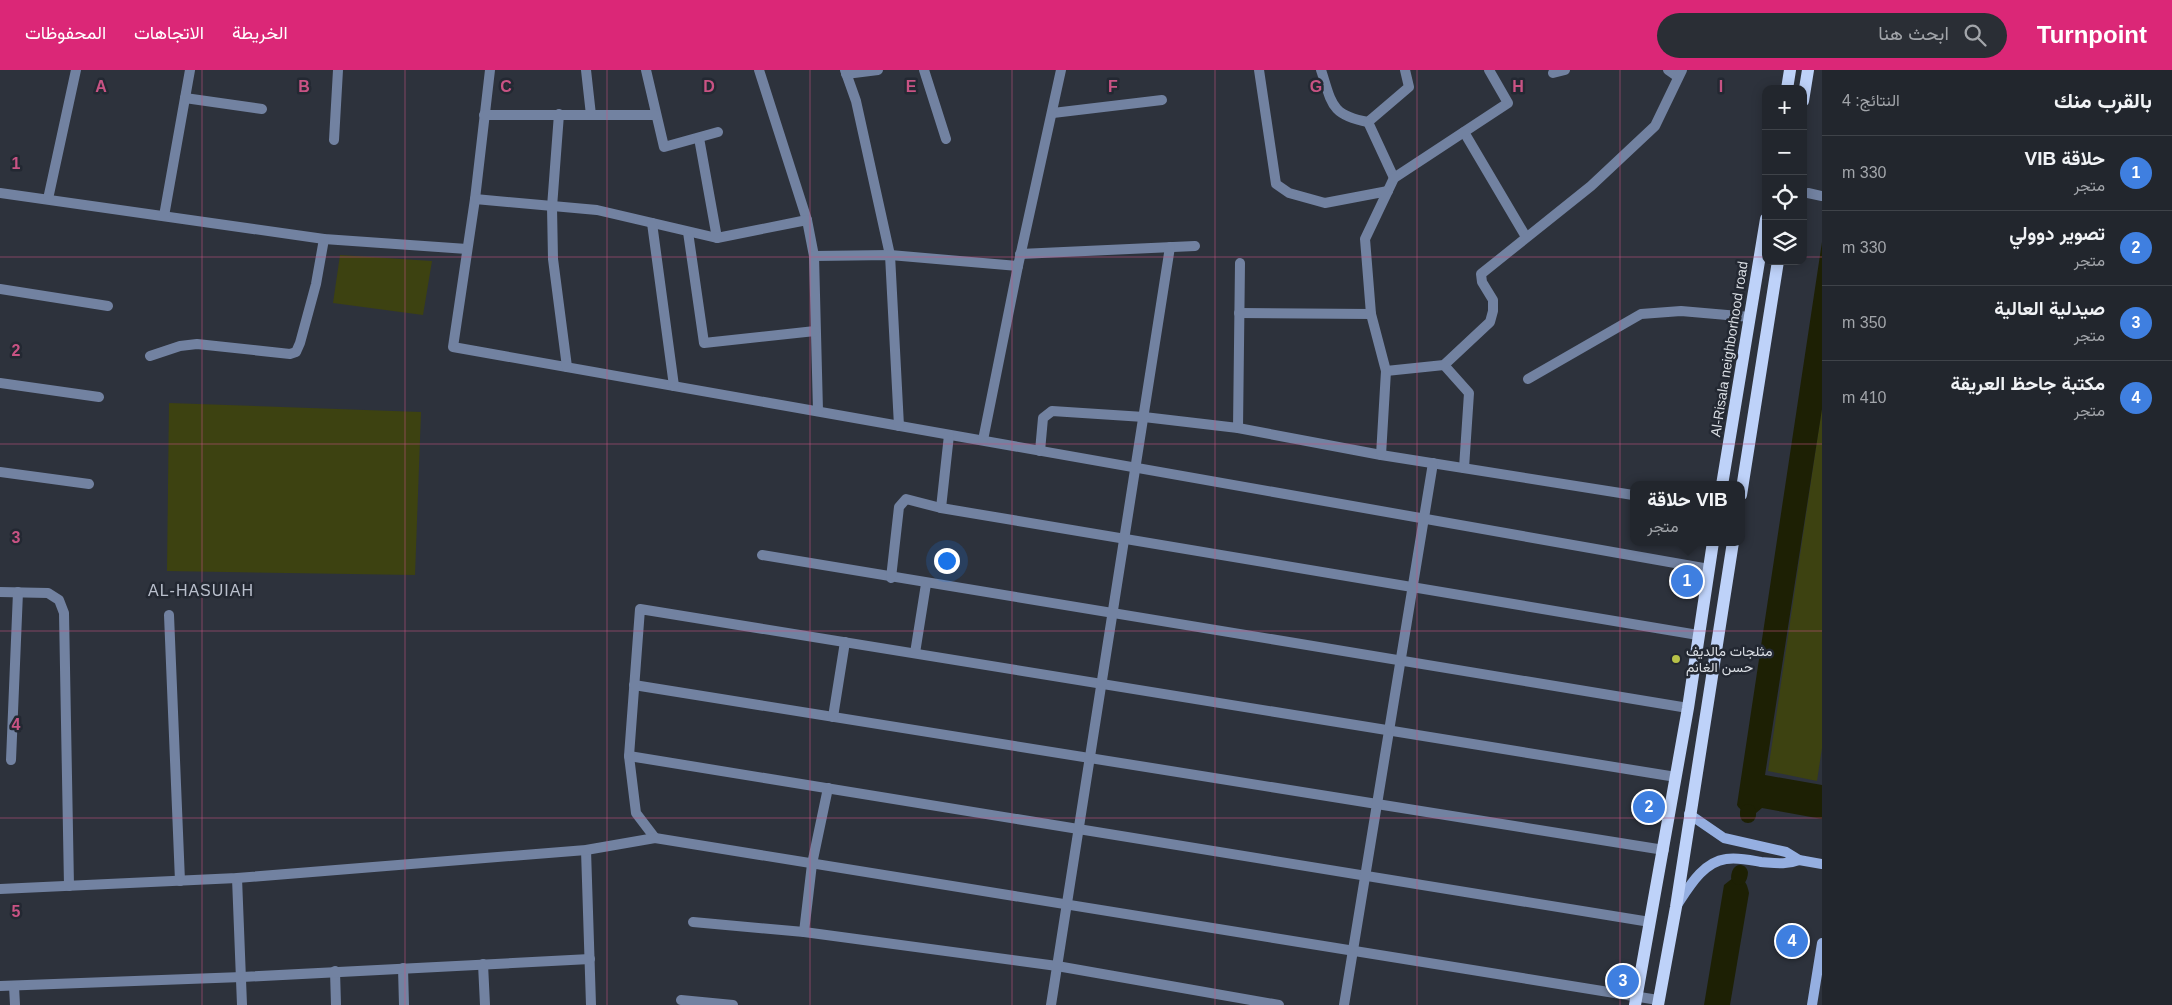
<!DOCTYPE html>
<html lang="ar">
<meta charset="utf-8">
<style>
body{margin:0;font-family:Arial,Vazirmatn,sans-serif;background:#2a2e35;color:#f1f3f6;direction:rtl}
.controls{position:absolute;right:15px;top:15px;display:grid;overflow:hidden;border-radius:10px;box-shadow:0 2px 12px #0003}
.controls button{width:45px;height:45px;display:grid;place-items:center;padding:0;border:0;border-bottom:1px solid #3f4349;background:#22262d;color:#f1f3f6;font:25px sans-serif}
.you{position:absolute;left:946px;top:490px;width:18px;height:18px;margin:-12px;border:4px solid #fff;border-radius:50%;background:#1a73e8;box-shadow:0 0 0 8px #1a73e833}
.badge{display:grid;place-items:center;width:32px;height:32px;border-radius:50%;background:#db2777;color:#fff;font-size:16px;font-weight:700}
.pin{position:absolute;translate:-50% -50%;border:2px solid #fff;box-shadow:0 1px 5px #0006}
.popup{position:absolute;left:1630px;top:411px;width:115px;height:65px;box-sizing:border-box;display:grid;place-content:center;border-radius:10px;background:#22262d;filter:drop-shadow(0 1px 4px #0005);font-size:16px;white-space:nowrap;color:#a2a5aa}
.popup b{font-size:19px;color:#f1f3f6}
.popup::after{content:'';position:absolute;left:50%;top:100%;margin-left:-10px;border:10px solid transparent;border-top-color:#22262d}
.list{margin:0;padding:0;list-style:none}
h2{display:flex;justify-content:space-between;align-items:center;height:65px;margin:0;padding:0 20px;font-size:21px}
h2 small{font-size:16px;font-weight:400;color:#a2a5aa}
.list li{display:grid;grid-template-columns:32px 1fr auto;gap:15px;align-items:center;box-sizing:border-box;height:75px;padding:0 20px;border-top:1px solid #3f4349}
.list b{display:block;font-size:19px;white-space:nowrap}
.list p{margin:0;font-size:16px;white-space:nowrap;color:#a2a5aa}
.list em{font-size:16px;font-style:normal;color:#a2a5aa}
.icon{flex:none;width:28px;height:28px;fill:none;stroke:currentColor;stroke-width:2;stroke-linecap:round;stroke-linejoin:round}
.map{position:relative;flex:none;width:1822px;height:935px;overflow:hidden;direction:ltr}
header{display:flex;align-items:center;gap:30px;box-sizing:border-box;height:70px;padding:0 25px;background:#db2777;color:#fff}
header strong{font-size:24px}
nav{display:flex;gap:28px;margin-inline-start:auto;font-size:18px}
.search{width:350px;height:45px;background:#2a2e35;display:flex;align-items:center;gap:12px;box-sizing:border-box;padding:0 18px;border-radius:28px;color:#a2a5aa;font-size:19px}
main{display:flex}
aside{flex:1;background:#22262d}
.map>svg:first-child{display:block}
.green{fill:#3d4211}
.water{fill:#1d2004}
.lines{fill:none;stroke-linecap:round;stroke-linejoin:round}
.canal{stroke:#1d2004;stroke-width:16}
.street{stroke:#7282a1;stroke-width:10}
.secondary{stroke:#95afe1;stroke-width:10}
.primary{stroke:#bed2f9;stroke-width:12}
.grid{fill:none;stroke:#c95384;stroke-width:1;stroke-opacity:0.55}
.poi-dot{fill:#b7c148;stroke:#232832;stroke-width:2}
.labels{text-anchor:middle;dominant-baseline:central;stroke-width:5;stroke-linejoin:round;paint-order:stroke}
.street-label{font-size:14px;fill:#dadee4;stroke:#232832}
.poi-label{font-size:14px;fill:#dadee4;stroke:#232832;text-anchor:start}
.quarter-label{font-size:16px;letter-spacing:1px;fill:#bac0cd;stroke:#232832}
.grid-label{font-size:16px;text-anchor:middle;font-weight:bold;fill:#c95384;stroke:#232832;stroke-width:5;stroke-linejoin:round;paint-order:stroke}
</style>
<header>
<strong>Turnpoint</strong>
<div class="search"><svg class="icon" aria-label="search" viewBox="0 0 24 24"><circle cx="10" cy="10" r="6"/><path d="M15 15l6 6"/></svg>ابحث هنا</div>
<nav><a>الخريطة</a><a>الاتجاهات</a><a>المحفوظات</a></nav>
</header>
<main>
<aside>
<h2>بالقرب منك<small>النتائج: 4</small></h2>
<ul class="list">
<li><span class="badge" style="background:#3f7fe0">1</span><div><b>حلاقة VIB</b><p>متجر</p></div><em>330 m</em></li>
<li><span class="badge" style="background:#3f7fe0">2</span><div><b>تصوير دوولي</b><p>متجر</p></div><em>330 m</em></li>
<li><span class="badge" style="background:#3f7fe0">3</span><div><b>صيدلية العالية</b><p>متجر</p></div><em>350 m</em></li>
<li><span class="badge" style="background:#3f7fe0">4</span><div><b>مكتبة جاحظ العريقة</b><p>متجر</p></div><em>410 m</em></li>
</ul>
</aside>
<div class="map">
<svg width="1822" height="935" viewBox="0 0 1822 935">
<rect width="100%" height="100%" fill="#2d323c"/>
<g class="green">
<path d="M 340,185 L 432,191 L 423,245 L 333,233 Z"/>
<path d="M 169,333 L 421,342 L 415,505 L 167,501 Z"/>
<path d="M 1822,337 L 1822,678 L 1817,711 L 1768,701 Z"/>
</g>
<g class="water">
<path d="M 1822,172 L 1822,339 L 1765,705 L 1822,715 L 1822,749 L 1762,738 L 1756,743 C 1749,742 1740,742 1737,735 Z"/>
<path d="M 1734,807 C 1745,807 1747,814 1749,823 L 1730,935 L 1704,935 L 1724,815 Z"/>
</g>
<g class="lines">
<g class="canal">
<path d="M 1748,745 L 1748,742"/>
<path d="M 1739,807 L 1740,803"/>
</g>
<g class="street">
<path d="M 490,0 L 475,129 L 453,277 L 1709,499"/>
<path d="M 586,0 L 591,45"/>
<path d="M 646,0 L 664,77 L 718,62"/>
<path d="M 759,0 L 807,150 L 814,186 L 818,341"/>
<path d="M 845,0 L 856,31 L 890,185 L 899,356"/>
<path d="M 924,0 L 946,69"/>
<path d="M 1259,0 L 1276,114 L 1289,123 L 1325,133 L 1388,121"/>
<path d="M 1321,0 C 1332,33 1330,45 1368,52 L 1409,17 L 1405,0"/>
<path d="M 1668,0 L 1678,7"/>
<path d="M 1553,3 L 1565,0"/>
<path d="M 846,4 L 878,0"/>
<path d="M 185,28 L 262,39"/>
<path d="M 1053,43 L 1162,30"/>
<path d="M 559,44 L 552,137 L 553,189 L 567,297"/>
<path d="M 484,45 L 656,45"/>
<path d="M 1368,52 L 1394,108"/>
<path d="M 1464,62 L 1526,167"/>
<path d="M 699,68 L 717,168"/>
<path d="M 334,70 L 338,0"/>
<path d="M 0,123 L 324,169 L 467,179"/>
<path d="M 1808,123 L 1822,126"/>
<path d="M 48,129 L 76,0"/>
<path d="M 475,129 L 597,140 L 717,168 L 807,150"/>
<path d="M 164,146 L 190,0"/>
<path d="M 652,153 L 674,316"/>
<path d="M 688,162 L 704,273 L 815,261"/>
<path d="M 1020,184 L 1195,176"/>
<path d="M 814,186 L 890,185 L 1018,196"/>
<path d="M 0,219 L 108,236"/>
<path d="M 1239,243 L 1371,244"/>
<path d="M 150,286 L 180,276 L 197,274 L 290,284 L 296,282 L 300,273 L 316,214 L 324,169"/>
<path d="M 1444,295 L 1469,323 L 1464,398"/>
<path d="M 1386,301 L 1444,295 L 1490,252 L 1493,241 L 1493,230 L 1482,212 L 1481,204 L 1591,116 L 1655,56 L 1682,0"/>
<path d="M 1528,309 L 1641,244 L 1681,241 L 1750,247"/>
<path d="M 0,313 L 99,327"/>
<path d="M 1238,358 L 1240,193"/>
<path d="M 983,370 L 1018,196 L 1061,0"/>
<path d="M 1040,381 L 1043,348 L 1052,341 L 1144,347 L 1238,358 L 1381,385 L 1633,425"/>
<path d="M 1381,385 L 1386,301 L 1371,244 L 1365,169 L 1394,108 L 1508,33 L 1489,0"/>
<path d="M 0,402 L 89,414"/>
<path d="M 941,438 L 949,365"/>
<path d="M 762,485 L 1688,638"/>
<path d="M 891,508 L 899,437 L 906,429 L 941,438 L 1698,565"/>
<path d="M 0,522 L 48,523 L 59,530 L 64,543 L 69,816"/>
<path d="M 169,545 L 180,811"/>
<path d="M 915,583 L 926,514"/>
<path d="M 634,615 L 1664,780"/>
<path d="M 833,647 L 845,572"/>
<path d="M 629,686 L 1650,852"/>
<path d="M 11,690 L 18,522"/>
<path d="M 655,768 L 636,743 L 629,686 L 640,539 L 1676,707"/>
<path d="M 586,780 L 591,935"/>
<path d="M 237,808 L 242,935"/>
<path d="M 0,819 L 237,808 L 586,780 L 655,768 L 1658,930"/>
<path d="M 693,852 L 804,862 L 1057,896 L 1279,935"/>
<path d="M 804,862 L 812,794 L 828,718"/>
<path d="M 483,894 L 485,935"/>
<path d="M 403,898 L 404,935"/>
<path d="M 335,901 L 336,935"/>
<path d="M 0,916 L 242,907 L 590,889"/>
<path d="M 14,916 L 15,935"/>
<path d="M 681,930 L 733,935"/>
<path d="M 1051,935 L 1170,177"/>
<path d="M 1344,935 L 1433,393"/>
</g>
<g class="secondary">
<path d="M 1689,744 L 1724,768 L 1786,782 L 1799,790 L 1822,794"/>
<path d="M 1677,835 C 1689,817 1703,792 1726,789 C 1738,787 1750,790 1761,792 C 1775,793 1786,795 1799,790"/>
<path d="M 1812,935 L 1822,873"/>
</g>
<g class="primary">
<path d="M 1787,19 L 1790,0"/>
<path d="M 1803,31 L 1808,0"/>
<path d="M 1722,415 L 1766,149"/>
<path d="M 1741,425 L 1778,191"/>
<path d="M 1635,935 L 1688,638 L 1713,472"/>
<path d="M 1658,935 L 1676,837 L 1733,472"/>
</g>
</g>
<path class="grid" d="M 202,0 L 202,935M 405,0 L 405,935M 607,0 L 607,935M 810,0 L 810,935M 1012,0 L 1012,935M 1215,0 L 1215,935M 1417,0 L 1417,935M 1620,0 L 1620,935M 0,187 L 1766,187M 1803,187 L 1822,187M 0,374 L 1822,374M 0,561 L 1822,561M 0,748 L 1822,748"/>
<circle class="poi-dot" cx="1676" cy="589" r="5"/>
<g class="labels">
<g class="street-label">
<text transform="translate(1729 279) rotate(-81)">Al-Risala neighborhood road</text>
</g>
<g class="poi-label">
<text x="1686" y="581">مثلجات مالديف<tspan x="1686" dy="16">حسن الغانم</tspan></text>
</g>
<g class="quarter-label">
<text x="201" y="520">AL-HASUIAH</text>
</g>
</g>
<g class="grid-label">
<text x="101" y="22">A</text>
<text x="304" y="22">B</text>
<text x="506" y="22">C</text>
<text x="709" y="22">D</text>
<text x="911" y="22">E</text>
<text x="1113" y="22">F</text>
<text x="1316" y="22">G</text>
<text x="1518" y="22">H</text>
<text x="1721" y="22">I</text>
<text x="16" y="99">1</text>
<text x="16" y="286">2</text>
<text x="16" y="473">3</text>
<text x="16" y="660">4</text>
<text x="16" y="847">5</text>
</g>
</svg>
<div class="controls">
<button>+</button>
<button>−</button>
<button><svg class="icon" aria-label="locate" viewBox="0 0 24 24"><circle cx="12" cy="12" r="6"/><path d="M12 2v4M12 18v4M2 12h4M18 12h4"/></svg></button>
<button><svg class="icon" aria-label="layers" viewBox="0 0 24 24"><path d="M12 4l9 5-9 5-9-5zM3 14l9 5 9-5"/></svg></button>
</div>
<div class="you"></div>
<div class="pin badge" style="left:1687px;top:511px;background:#3f7fe0">1</div>
<div class="popup"><b>حلاقة VIB</b>متجر</div>
<div class="pin badge" style="left:1649px;top:737px;background:#3f7fe0">2</div>
<div class="pin badge" style="left:1623px;top:911px;background:#3f7fe0">3</div>
<div class="pin badge" style="left:1792px;top:871px;background:#3f7fe0">4</div>
</div>
</main>
